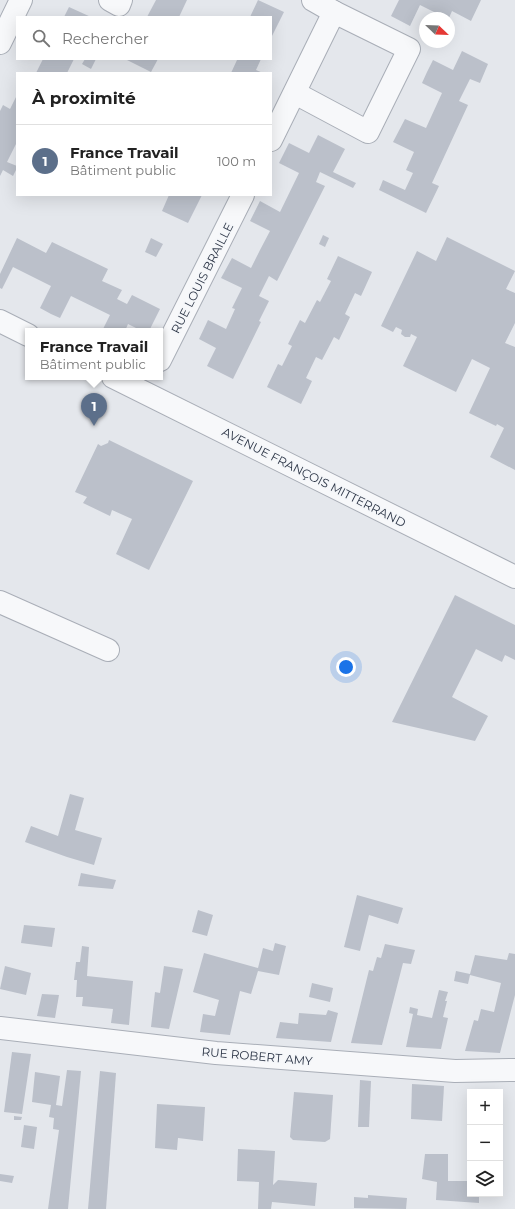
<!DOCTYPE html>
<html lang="fr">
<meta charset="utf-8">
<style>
body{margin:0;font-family:Montserrat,sans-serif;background:#f2f2f2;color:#222}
.controls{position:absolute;right:12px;bottom:12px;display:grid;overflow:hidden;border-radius:0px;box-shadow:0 4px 16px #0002}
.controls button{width:36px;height:36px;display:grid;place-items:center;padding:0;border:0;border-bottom:1px solid #e0e0e0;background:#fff;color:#222;font:20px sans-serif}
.compass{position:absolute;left:419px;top:12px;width:36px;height:36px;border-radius:50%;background:#fff;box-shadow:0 4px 16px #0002;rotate:113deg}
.you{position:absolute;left:346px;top:667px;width:14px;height:14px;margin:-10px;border:3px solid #fff;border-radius:50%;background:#1a73e8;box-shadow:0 0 0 6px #1a73e833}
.badge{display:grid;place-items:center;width:26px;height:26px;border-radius:50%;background:#ea580c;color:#fff;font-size:13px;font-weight:700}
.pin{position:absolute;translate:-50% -33px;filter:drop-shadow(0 1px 2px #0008)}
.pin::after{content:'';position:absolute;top:21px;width:14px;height:12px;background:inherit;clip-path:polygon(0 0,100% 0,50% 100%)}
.popup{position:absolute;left:25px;top:328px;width:138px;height:52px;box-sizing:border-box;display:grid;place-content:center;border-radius:0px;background:#fff;filter:drop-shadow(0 1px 3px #0005);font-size:13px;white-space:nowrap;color:#767676}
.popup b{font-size:15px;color:#222}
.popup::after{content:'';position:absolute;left:50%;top:100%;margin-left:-8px;border:8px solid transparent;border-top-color:#fff}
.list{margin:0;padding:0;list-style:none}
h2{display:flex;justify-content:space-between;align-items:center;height:52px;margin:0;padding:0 16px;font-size:17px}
h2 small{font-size:13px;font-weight:400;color:#767676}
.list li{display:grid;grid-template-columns:26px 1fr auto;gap:12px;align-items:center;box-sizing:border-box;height:72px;padding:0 16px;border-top:1px solid #e0e0e0}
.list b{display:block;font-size:15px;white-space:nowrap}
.list p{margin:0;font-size:13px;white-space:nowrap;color:#767676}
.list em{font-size:13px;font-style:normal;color:#767676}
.icon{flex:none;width:22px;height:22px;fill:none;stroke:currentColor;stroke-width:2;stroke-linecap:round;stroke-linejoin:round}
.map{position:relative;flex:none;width:515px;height:1209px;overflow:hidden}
.search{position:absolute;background:#fff;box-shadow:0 4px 16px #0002;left:16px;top:16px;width:256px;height:44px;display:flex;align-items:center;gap:10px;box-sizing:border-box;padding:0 14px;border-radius:0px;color:#767676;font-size:15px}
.panel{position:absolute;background:#fff;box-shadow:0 4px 16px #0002;left:16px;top:72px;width:256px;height:124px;border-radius:0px}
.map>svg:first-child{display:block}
.building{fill:#bbc0ca}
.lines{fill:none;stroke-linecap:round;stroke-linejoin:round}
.minor-casing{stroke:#a9aeb7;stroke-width:24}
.minor{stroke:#f7f8fa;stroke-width:22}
.labels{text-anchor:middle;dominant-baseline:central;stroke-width:3;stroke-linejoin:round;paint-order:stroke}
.street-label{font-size:12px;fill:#2b3445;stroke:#f4f6f9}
</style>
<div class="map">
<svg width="515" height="1209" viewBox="0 0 515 1209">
<rect width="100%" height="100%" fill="#e4e7ec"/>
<g class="building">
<path d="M 156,0 L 187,0 L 179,17 L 147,17 Z"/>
<path d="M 258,0 L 284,12 L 271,38 L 271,17 L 250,17 Z"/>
<path d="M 399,0 L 481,0 L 471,21 L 452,11 L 449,18 L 438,18 L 440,15 L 420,5 L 410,26 L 391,16 Z"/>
<path d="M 69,7 L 91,17 L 64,17 Z"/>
<path d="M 462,51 L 488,64 L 480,83 L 470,79 L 459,101 L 468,105 L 432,183 L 439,186 L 426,213 L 379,190 L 383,180 L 405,190 L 413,173 L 406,170 L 414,152 L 393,142 L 405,119 L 426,128 L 442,93 L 422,83 L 427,72 L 433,60 L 453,70 Z"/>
<path d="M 43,59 L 74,59 L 67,73 L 36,73 Z"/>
<path d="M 85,59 L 96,59 L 91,69 L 82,64 Z"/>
<path d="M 125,59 L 158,59 L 151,72 Z"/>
<path d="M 234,59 L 261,59 L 256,70 L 263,73 L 231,73 L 237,60 Z"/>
<path d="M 17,95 L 17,142 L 7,162 L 17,166 L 17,168 L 13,176 L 3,170 L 0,176 L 0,111 L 3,105 L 10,109 Z"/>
<path d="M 318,135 L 345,149 L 333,172 L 356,183 L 353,188 L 320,172 L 316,182 L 325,186 L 277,281 L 269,276 L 259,296 L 269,301 L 259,321 L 261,322 L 233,379 L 207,366 L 216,348 L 199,339 L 208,320 L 226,329 L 235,309 L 232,308 L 242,288 L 221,278 L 232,258 L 251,268 L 260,250 L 270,231 L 250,221 L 260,201 L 280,212 L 299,173 L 279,163 L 289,143 L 309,153 Z"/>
<path d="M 169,195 L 202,195 L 188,223 L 162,211 Z"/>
<path d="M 323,235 L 329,238 L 325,247 L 319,244 Z"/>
<path d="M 447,237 L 515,271 L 506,289 L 515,293 L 515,323 L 505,343 L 515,347 L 515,470 L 490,457 L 504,428 L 497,424 L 496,426 L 469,413 L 490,368 L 472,359 L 456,392 L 403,366 L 417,337 L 411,334 L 410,337 L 405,337 L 401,334 L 402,330 L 396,327 L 393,332 L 381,326 L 417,251 L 436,261 Z"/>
<path d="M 17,238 L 46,253 L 52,242 L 108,269 L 102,281 L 122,290 L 117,299 L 127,304 L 132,295 L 160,309 L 149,331 L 142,331 L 128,324 L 125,331 L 102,331 L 110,315 L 71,296 L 60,318 L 51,314 L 40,308 L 51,286 L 13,267 L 2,289 L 0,288 L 0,274 Z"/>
<path d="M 151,238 L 163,244 L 156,257 L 145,252 Z"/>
<path d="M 338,256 L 372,272 L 361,296 L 355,293 L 345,314 L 350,317 L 339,340 L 334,337 L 322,360 L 316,357 L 306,378 L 312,381 L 301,404 L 267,387 L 278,364 L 282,366 L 292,346 L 288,344 L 300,320 L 305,323 L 317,300 L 320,302 L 331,281 L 327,279 Z"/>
<path d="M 109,440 L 193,481 L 149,570 L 116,554 L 132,519 L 112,510 L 110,516 L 83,503 L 87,497 L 75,492 L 98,444 L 101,446 L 108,443 Z"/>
<path d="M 455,595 L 515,625 L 515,660 L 505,655 L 502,662 L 476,649 L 452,697 L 488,716 L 475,741 L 392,722 Z"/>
<path d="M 70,794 L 84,798 L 75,830 L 102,838 L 94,865 L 67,857 L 25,842 L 31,826 L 58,836 Z"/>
<path d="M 81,873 L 116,880 L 113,889 L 78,886 Z"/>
<path d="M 357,895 L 403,908 L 398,924 L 369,915 L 360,951 L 344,947 Z"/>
<path d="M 198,910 L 213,915 L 207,936 L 192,932 Z"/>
<path d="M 24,925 L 55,928 L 52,947 L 21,943 Z"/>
<path d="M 275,943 L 286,946 L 279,975 L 258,971 L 251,994 L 240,991 L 230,1035 L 200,1032 L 203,1014 L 215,1016 L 219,1000 L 193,992 L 204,953 L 258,968 L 263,948 L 273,951 Z"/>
<path d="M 385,944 L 415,950 L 411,964 L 403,963 L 382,1045 L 351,1043 L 369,970 L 373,971 L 377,957 L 381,958 Z"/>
<path d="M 82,946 L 89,947 L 87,976 L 133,981 L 129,1025 L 111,1023 L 113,1009 L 82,1006 L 83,997 L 76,997 L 77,980 L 74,980 L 76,962 L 80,962 Z"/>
<path d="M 509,953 L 515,954 L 515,995 L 500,1053 L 465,1051 L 474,1020 L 478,1021 L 481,1009 L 494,1012 L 501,983 L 470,975 L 468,984 L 454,981 L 456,971 L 470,974 L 475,955 L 507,960 Z"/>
<path d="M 5,966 L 31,973 L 26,995 L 0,989 Z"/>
<path d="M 164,966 L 183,969 L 169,1029 L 151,1027 L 155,992 L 160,993 Z"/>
<path d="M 312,983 L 333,988 L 330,1002 L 309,997 Z"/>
<path d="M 439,990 L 448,992 L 445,1001 L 447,1001 L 443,1017 L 448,1018 L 441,1049 L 406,1047 L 413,1014 L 409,1013 L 410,1007 L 418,1009 L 417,1015 L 432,1018 Z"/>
<path d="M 42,994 L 59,995 L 55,1018 L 37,1016 Z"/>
<path d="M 328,1010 L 338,1013 L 331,1042 L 276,1038 L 280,1022 L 298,1024 L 299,1013 L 326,1015 Z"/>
<path d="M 12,1052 L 31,1054 L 22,1114 L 4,1112 Z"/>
<path d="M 67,1070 L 81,1071 L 68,1209 L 48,1209 L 59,1130 L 53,1129 L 54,1118 L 49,1117 L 51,1105 L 32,1102 L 35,1072 L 60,1076 L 56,1105 L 62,1106 Z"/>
<path d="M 100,1071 L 116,1073 L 106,1209 L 88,1209 Z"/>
<path d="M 360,1080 L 371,1081 L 369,1127 L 358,1127 Z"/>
<path d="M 412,1084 L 444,1086 L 442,1121 L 411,1119 Z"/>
<path d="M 294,1092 L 333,1095 L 330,1139 L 325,1142 L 293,1140 L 290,1137 Z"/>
<path d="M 157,1104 L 205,1107 L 203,1141 L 178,1138 L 177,1150 L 155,1148 Z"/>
<path d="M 14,1116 L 22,1117 L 21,1120 L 14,1120 Z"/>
<path d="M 24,1125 L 37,1127 L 34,1149 L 21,1147 Z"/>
<path d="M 238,1149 L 275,1151 L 273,1185 L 278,1180 L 317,1183 L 315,1206 L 272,1202 L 271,1209 L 258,1209 L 259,1182 L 237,1181 Z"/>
<path d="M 425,1154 L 448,1154 L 448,1181 L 470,1181 L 470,1194 L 479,1194 L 479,1203 L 436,1200 L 437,1182 L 422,1179 Z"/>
<path d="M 0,1174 L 14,1176 L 12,1183 L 0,1181 Z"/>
<path d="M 368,1195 L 407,1198 L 406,1209 L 354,1208 L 354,1197 L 368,1198 Z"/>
</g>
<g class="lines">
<g class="minor-casing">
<g id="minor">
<path d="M 110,0 L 119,5 L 121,0"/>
<path d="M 313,0 L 334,12"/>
<path d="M 0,43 L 21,0"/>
<path d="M 271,140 L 334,12 L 409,49 L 368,132 L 295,93"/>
<path d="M 0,321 L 28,335"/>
<path d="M 160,360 L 243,195"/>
<path d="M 113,377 L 515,577"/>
<path d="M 0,602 L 108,650"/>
<path d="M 0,1028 L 216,1053 L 455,1071 L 515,1070"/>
</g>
</g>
<use href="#minor" class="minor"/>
</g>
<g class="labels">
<g class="street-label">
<text transform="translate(202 278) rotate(-63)">RUE LOUIS BRAILLE</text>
<text transform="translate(314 477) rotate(27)">AVENUE FRANÇOIS MITTERRAND</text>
<text transform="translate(257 1056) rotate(5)">RUE ROBERT AMY</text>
</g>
</g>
</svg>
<div class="controls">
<button>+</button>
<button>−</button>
<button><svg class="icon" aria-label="layers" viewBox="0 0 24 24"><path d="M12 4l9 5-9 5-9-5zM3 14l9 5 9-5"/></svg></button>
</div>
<svg class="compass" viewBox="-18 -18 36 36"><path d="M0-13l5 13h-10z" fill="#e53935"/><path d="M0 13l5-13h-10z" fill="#767676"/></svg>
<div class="you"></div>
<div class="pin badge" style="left:94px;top:426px;background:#5c6f8a">1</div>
<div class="popup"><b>France Travail</b>Bâtiment public</div>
<div class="search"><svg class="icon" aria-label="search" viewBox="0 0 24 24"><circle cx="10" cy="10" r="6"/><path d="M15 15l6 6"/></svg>Rechercher</div>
<section class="panel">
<h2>À proximité<small></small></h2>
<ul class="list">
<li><span class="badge" style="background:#5c6f8a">1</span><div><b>France Travail</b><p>Bâtiment public</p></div><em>100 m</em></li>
</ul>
</section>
</div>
